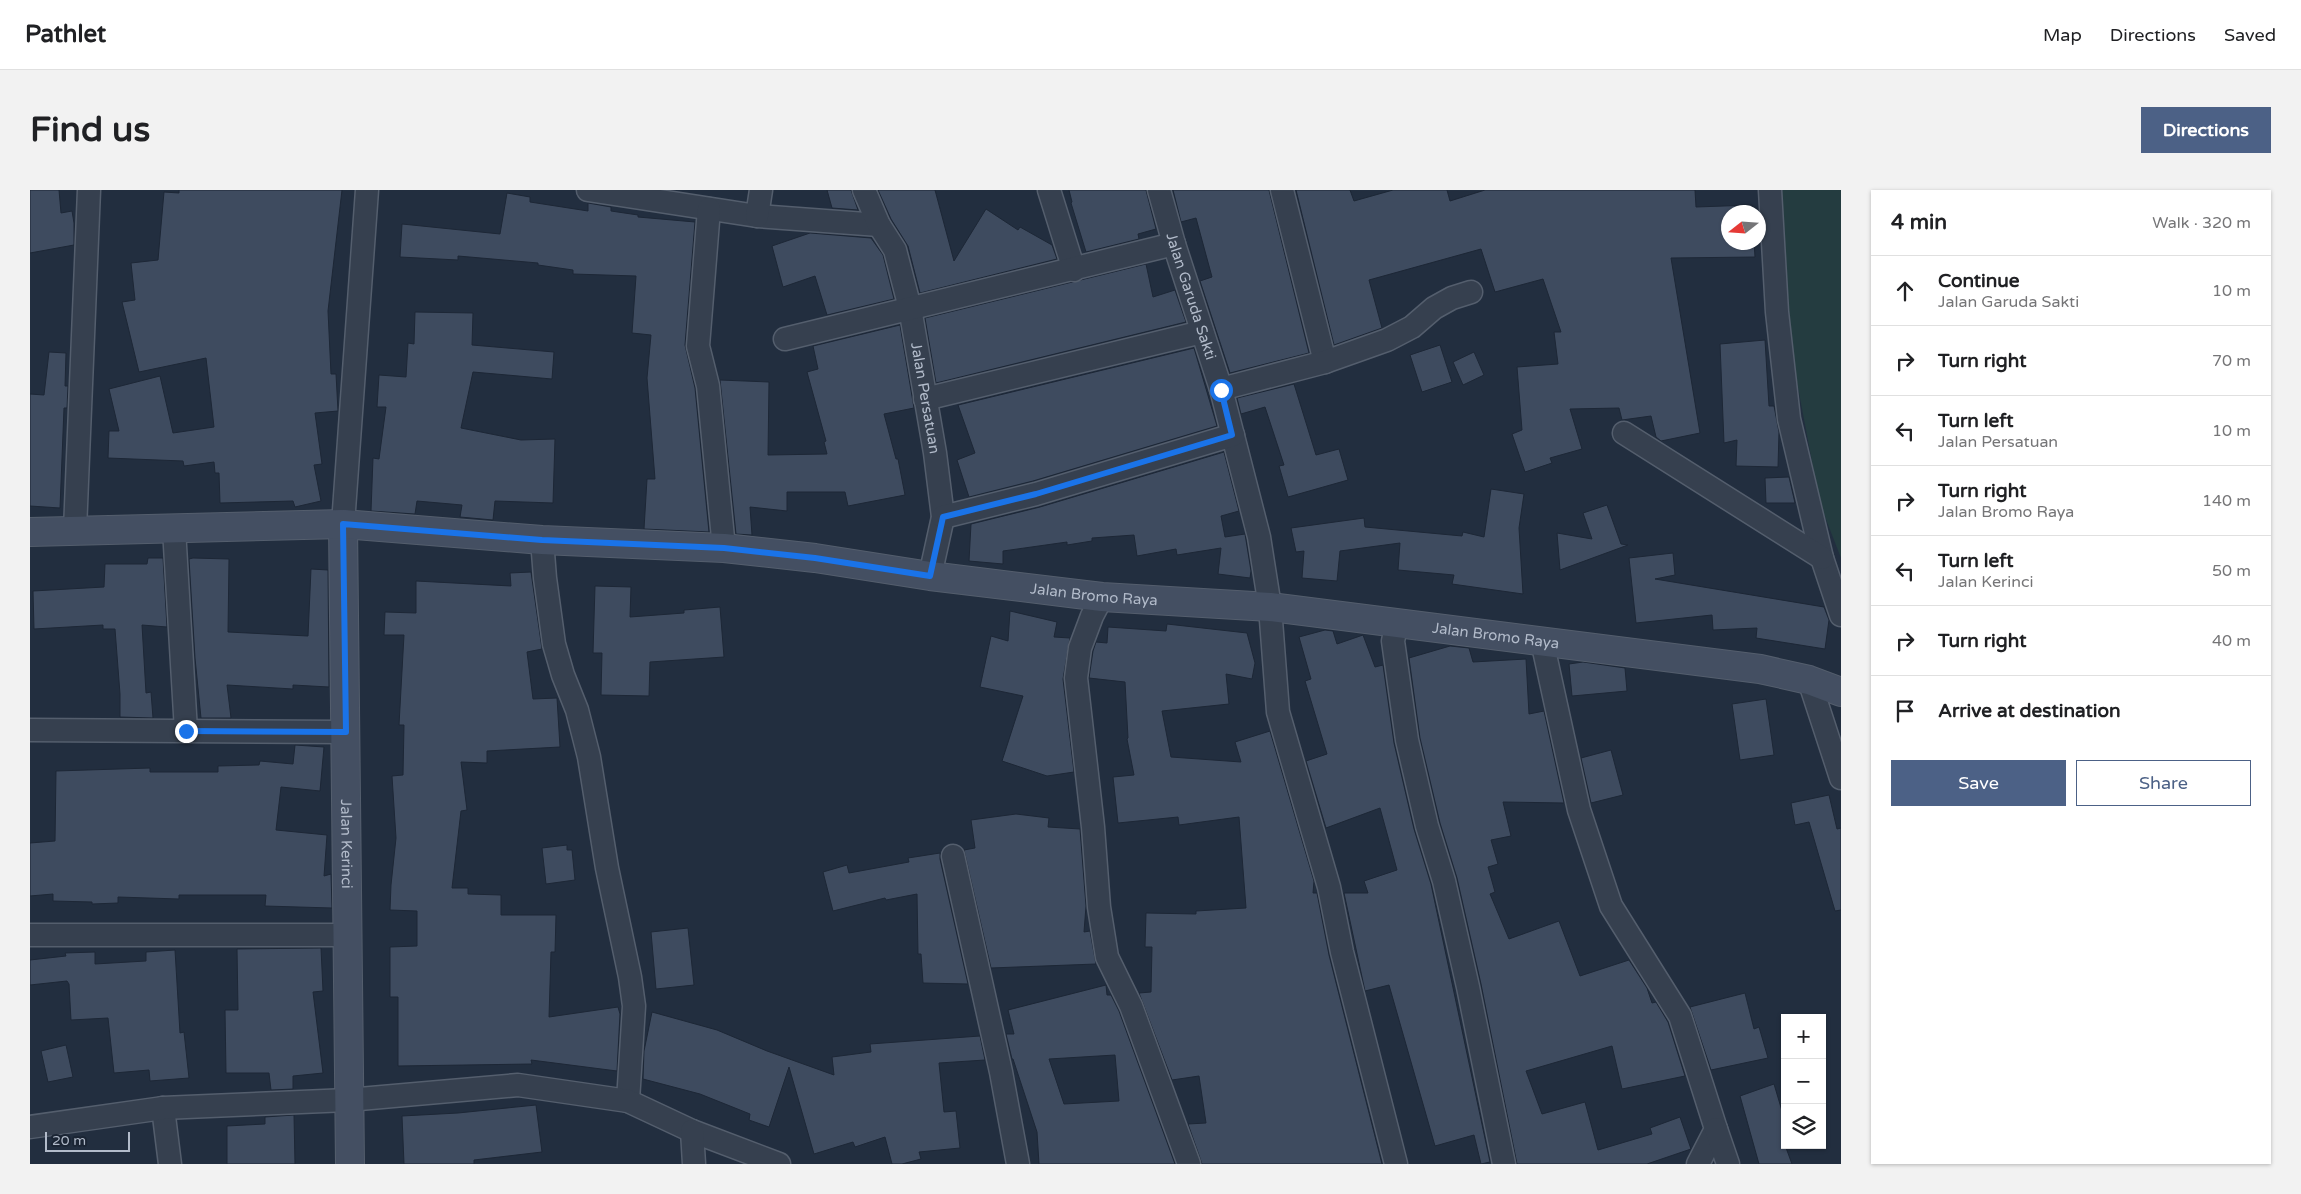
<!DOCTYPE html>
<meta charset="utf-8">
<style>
body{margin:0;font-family:"Varela Round",sans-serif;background:#f2f2f2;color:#202124}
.controls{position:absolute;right:15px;bottom:15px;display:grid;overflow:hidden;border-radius:0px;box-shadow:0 1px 4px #0004}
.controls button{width:45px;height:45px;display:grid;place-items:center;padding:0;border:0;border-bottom:1px solid #e0e0e0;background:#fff;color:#202124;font:25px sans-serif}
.compass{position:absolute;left:1691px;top:15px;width:45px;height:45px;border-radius:50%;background:#fff;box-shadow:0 1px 4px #0004;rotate:253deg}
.scale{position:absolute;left:15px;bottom:12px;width:85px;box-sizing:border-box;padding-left:5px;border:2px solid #b2bbca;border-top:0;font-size:14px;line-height:18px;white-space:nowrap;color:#b2bbca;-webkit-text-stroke:4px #1b2534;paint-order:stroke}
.stop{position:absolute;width:15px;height:15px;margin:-11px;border:4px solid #1a73e8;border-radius:50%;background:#fff}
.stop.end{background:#1a73e8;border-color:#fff;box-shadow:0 1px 5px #0008}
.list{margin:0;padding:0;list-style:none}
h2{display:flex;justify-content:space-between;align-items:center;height:65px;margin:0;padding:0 20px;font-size:21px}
h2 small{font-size:16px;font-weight:400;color:#757577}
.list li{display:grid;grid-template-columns:32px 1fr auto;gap:15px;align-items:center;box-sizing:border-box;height:70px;padding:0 20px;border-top:1px solid #e0e0e0}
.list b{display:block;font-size:19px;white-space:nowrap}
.list p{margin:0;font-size:16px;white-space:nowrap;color:#757577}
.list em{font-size:16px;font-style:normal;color:#757577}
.actions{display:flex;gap:10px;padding:15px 20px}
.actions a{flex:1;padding:11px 0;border:1px solid #4c6186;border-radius:0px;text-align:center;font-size:18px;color:#4c6186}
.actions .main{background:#4c6186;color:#fff}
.icon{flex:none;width:28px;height:28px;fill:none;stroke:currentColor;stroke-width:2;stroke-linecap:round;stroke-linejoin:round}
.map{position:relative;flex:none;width:1811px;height:974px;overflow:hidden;border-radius:0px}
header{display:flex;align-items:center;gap:30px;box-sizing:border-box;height:70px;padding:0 25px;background:#fff;border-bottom:1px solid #e0e0e0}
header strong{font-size:24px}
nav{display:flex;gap:28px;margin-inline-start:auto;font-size:18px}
.intro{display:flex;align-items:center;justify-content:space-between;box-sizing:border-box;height:120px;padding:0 30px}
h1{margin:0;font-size:35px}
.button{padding:12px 22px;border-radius:0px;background:#4c6186;color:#fff;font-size:18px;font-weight:700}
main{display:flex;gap:30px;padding:0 30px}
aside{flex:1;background:#fff;border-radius:0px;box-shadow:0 1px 4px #0004}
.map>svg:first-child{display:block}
.green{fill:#243c40}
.building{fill:#3e4b5f;stroke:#1d2736;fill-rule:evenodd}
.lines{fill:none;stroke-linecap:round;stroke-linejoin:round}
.street-casing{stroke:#545e6d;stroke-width:25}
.secondary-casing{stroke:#545e6d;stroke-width:30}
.street{stroke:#36404f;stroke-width:22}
.secondary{stroke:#444f62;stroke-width:28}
.route{stroke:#1a73e8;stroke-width:6}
.labels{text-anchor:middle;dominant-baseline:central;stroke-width:4.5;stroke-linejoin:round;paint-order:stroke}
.street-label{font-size:15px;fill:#b2bbca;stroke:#1b2534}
</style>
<header>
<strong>Pathlet</strong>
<nav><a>Map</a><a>Directions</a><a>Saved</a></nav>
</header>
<div class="intro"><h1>Find us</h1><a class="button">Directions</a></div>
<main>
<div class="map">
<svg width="1811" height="974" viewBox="0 0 1811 974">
<rect width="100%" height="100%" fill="#222e3f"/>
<path class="green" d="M 1738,0 L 1811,0 L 1811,368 L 1790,314 L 1760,155 Z"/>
<g class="building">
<path d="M 0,0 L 29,0 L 31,23 L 42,21 L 44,33 L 44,55 L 0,63 Z"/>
<path d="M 149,0 L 312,0 L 298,121 L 301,184 L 306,184 L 308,221 L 285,223 L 292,274 L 284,275 L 291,311 L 265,317 L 263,311 L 190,313 L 189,283 L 185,283 L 184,272 L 154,276 L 153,271 L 78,268 L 79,241 L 89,241 L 79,199 L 130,186 L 143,243 L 184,237 L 176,168 L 109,182 L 92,112 L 105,110 L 101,73 L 128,70 L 134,2 L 149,3 Z"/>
<path d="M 797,0 L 821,0 L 828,20 L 802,18 Z"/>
<path d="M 848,0 L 905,0 L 924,71 L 956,19 L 988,40 L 990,37 L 1022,55 L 1027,69 L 890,103 L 878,56 L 861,29 Z"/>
<path d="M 1039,0 L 1116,0 L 1126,39 L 1108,44 L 1109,49 L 1056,62 L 1041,13 L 1042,12 Z"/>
<path d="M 1143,0 L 1239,0 L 1279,163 L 1200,183 L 1170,91 L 1182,87 L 1166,28 L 1151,32 Z"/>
<path d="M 1266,0 L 1320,0 L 1324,11 L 1363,0 L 1417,0 L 1420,11 L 1455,0 L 1665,0 L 1666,17 L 1722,15 L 1722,22 L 1698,22 L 1698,52 L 1724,52 L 1725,67 L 1641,68 L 1670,243 L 1631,251 L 1626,247 L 1621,226 L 1592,230 L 1589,218 L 1540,219 L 1552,259 L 1520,268 L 1522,273 L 1495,282 L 1482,244 L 1492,240 L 1487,177 L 1528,174 L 1524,142 L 1531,142 L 1513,89 L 1465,102 L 1451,59 L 1339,90 L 1352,138 L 1304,155 Z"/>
<path d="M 477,3 L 500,7 L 500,12 L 558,21 L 558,13 L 581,17 L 581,21 L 608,25 L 608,27 L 665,32 L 655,155 L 665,198 L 679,342 L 614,339 L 617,289 L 625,289 L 617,188 L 621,145 L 602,143 L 606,86 L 543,84 L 543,80 L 508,75 L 508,73 L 428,66 L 428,70 L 370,67 L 372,34 L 470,44 Z"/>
<path d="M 780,43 L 841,48 L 853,65 L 864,109 L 797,125 L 785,86 L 753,97 L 742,56 Z"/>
<path d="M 1116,74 L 1123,107 L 1145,100 L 1156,132 L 906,193 L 895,128 Z"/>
<path d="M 385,122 L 443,123 L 442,155 L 524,162 L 522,189 L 443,182 L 431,238 L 491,250 L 525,249 L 523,313 L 465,311 L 463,330 L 430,327 L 432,315 L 387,311 L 385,324 L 341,321 L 343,268 L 349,269 L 356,217 L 347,217 L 349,185 L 376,187 L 378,153 L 384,154 Z"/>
<path d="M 870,135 L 884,218 L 854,224 L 866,269 L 868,269 L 875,305 L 818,316 L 815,302 L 757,302 L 757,321 L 720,317 L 722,345 L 706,344 L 690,190 L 739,192 L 738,265 L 797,264 L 794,252 L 796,251 L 777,182 L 788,179 L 783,156 Z"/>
<path d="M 1735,150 L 1739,216 L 1744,216 L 1749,242 L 1748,277 L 1706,276 L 1707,250 L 1694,253 L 1690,154 Z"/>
<path d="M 1410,155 L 1422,192 L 1392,202 L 1380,165 Z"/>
<path d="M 1164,158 L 1187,236 L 1003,291 L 939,307 L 927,270 L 945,263 L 928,215 Z"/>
<path d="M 19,162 L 36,163 L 35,196 L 38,196 L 37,218 L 34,218 L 30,318 L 0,316 L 0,204 L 14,205 Z"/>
<path d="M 1444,162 L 1454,185 L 1433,195 L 1423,172 Z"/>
<path d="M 1264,194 L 1286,265 L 1309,259 L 1318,290 L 1258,307 L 1249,276 L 1254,275 L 1235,217 L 1211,224 L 1207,208 Z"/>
<path d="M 1194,262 L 1209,321 L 1191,326 L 1195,347 L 1215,344 L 1221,381 L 1220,388 L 1188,384 L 1191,358 L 1147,365 L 1146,359 L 1107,366 L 1104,345 L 1062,348 L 1062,351 L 1037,355 L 1037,352 L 973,361 L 973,374 L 939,371 L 941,334 L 1010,317 Z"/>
<path d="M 1759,287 L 1765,313 L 1736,313 L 1735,288 Z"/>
<path d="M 1461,299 L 1494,304 L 1489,338 L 1493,404 L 1422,394 L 1424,385 L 1368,380 L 1370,353 L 1310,361 L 1307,391 L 1272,388 L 1274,361 L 1266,362 L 1261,338 L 1334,328 L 1335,337 L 1432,346 L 1433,342 L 1454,347 Z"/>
<path d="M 1577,315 L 1591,354 L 1598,355 L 1530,380 L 1527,343 L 1562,349 L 1553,323 Z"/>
<path d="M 1643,363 L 1645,385 L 1625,389 L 1794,417 L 1799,430 L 1795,459 L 1726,448 L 1727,438 L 1683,440 L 1682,425 L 1606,433 L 1599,368 Z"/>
<path d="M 118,368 L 133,368 L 137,437 L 112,435 L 116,503 L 121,502 L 123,528 L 90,527 L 90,504 L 85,439 L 73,439 L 73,435 L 4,439 L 3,401 L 74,397 L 75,374 L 117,374 Z"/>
<path d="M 163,368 L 199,369 L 198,442 L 278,446 L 281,379 L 298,380 L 299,497 L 263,495 L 263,499 L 197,495 L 201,528 L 171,528 L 165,468 L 159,369 Z"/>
<path d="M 501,382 L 512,459 L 497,462 L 503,509 L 527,508 L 530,557 L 457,561 L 457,573 L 431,572 L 437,620 L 431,621 L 422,698 L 438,698 L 438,704 L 471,705 L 471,725 L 526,725 L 525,762 L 521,762 L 519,827 L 588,817 L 590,824 L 587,881 L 501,870 L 502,874 L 368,876 L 368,807 L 360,807 L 360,757 L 387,756 L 387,721 L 360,720 L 361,695 L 366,648 L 362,586 L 373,585 L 374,535 L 369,535 L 374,445 L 354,445 L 355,422 L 386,423 L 386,391 L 481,396 L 480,383 Z"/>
<path d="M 565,396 L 601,397 L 600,427 L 654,423 L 654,420 L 690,417 L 694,467 L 620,472 L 619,506 L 571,505 L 572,463 L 563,463 Z"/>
<path d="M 980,421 L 1027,432 L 1024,447 L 1040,448 L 1033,489 L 1044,582 L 1017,586 L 972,571 L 993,506 L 950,497 L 961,446 L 978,451 Z"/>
<path d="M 1137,434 L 1217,443 L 1225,473 L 1222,489 L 1196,484 L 1199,514 L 1132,521 L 1141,567 L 1211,572 L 1205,552 L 1240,541 L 1284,691 L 1283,703 L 1287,703 L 1299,765 L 1352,974 L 1172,974 L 1158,934 L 1176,933 L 1169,886 L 1142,890 L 1109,803 L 1121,802 L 1122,757 L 1115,757 L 1116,723 L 1166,724 L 1166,721 L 1216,718 L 1209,627 L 1149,635 L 1148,627 L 1088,633 L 1083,587 L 1104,585 L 1097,549 L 1098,548 L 1095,492 L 1059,488 L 1063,461 L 1066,452 L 1077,453 L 1078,437 L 1136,441 Z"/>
<path d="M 1295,440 L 1303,441 L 1307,454 L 1333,445 L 1345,477 L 1353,475 L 1364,553 L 1384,639 L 1401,694 L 1460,972 L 1451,974 L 1444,945 L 1405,956 L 1359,795 L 1335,801 L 1314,703 L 1338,703 L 1334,691 L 1367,680 L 1350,618 L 1296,638 L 1276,571 L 1297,564 L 1275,491 L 1281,489 L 1269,447 Z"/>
<path d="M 1420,456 L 1439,458 L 1443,472 L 1496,469 L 1499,524 L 1514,521 L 1534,613 L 1473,612 L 1481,646 L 1461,650 L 1468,674 L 1458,677 L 1465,702 L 1460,704 L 1479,749 L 1529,731 L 1550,786 L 1599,770 L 1617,798 L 1622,813 L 1626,812 L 1638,832 L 1655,886 L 1592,899 L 1582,856 L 1496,881 L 1512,924 L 1555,912 L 1568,960 L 1622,944 L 1620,938 L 1650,927 L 1661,959 L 1617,974 L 1487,974 L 1451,794 L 1427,688 L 1410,633 L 1390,548 L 1379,468 Z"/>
<path d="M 1553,472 L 1595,478 L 1597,501 L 1542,506 L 1539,474 Z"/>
<path d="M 1736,509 L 1744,565 L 1710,570 L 1702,514 Z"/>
<path d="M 265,555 L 294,557 L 290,601 L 251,597 L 246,640 L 297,645 L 294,686 L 301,684 L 302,718 L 235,716 L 236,705 L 149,705 L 149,709 L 88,707 L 88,713 L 62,714 L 62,712 L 23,711 L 23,704 L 0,706 L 0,653 L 25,651 L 26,581 L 120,578 L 120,582 L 188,582 L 188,576 L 229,575 L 230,571 L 263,574 Z"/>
<path d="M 1581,560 L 1593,605 L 1561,613 L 1551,568 Z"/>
<path d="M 1799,605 L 1807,639 L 1811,638 L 1811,720 L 1805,721 L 1779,632 L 1765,635 L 1761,613 Z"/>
<path d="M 986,624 L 1019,628 L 1018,637 L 1050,639 L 1056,716 L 1054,742 L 1060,741 L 1066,774 L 961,778 L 934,660 L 945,658 L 941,630 Z"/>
<path d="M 537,655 L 537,660 L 542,660 L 545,690 L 516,694 L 512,658 Z"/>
<path d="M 910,663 L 910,669 L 938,794 L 893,793 L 891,764 L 888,764 L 887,704 L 856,710 L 855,708 L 803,721 L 793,682 L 817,675 L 819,683 L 879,672 L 878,668 Z"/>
<path d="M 658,738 L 664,795 L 626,799 L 621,742 Z"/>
<path d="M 291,758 L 293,801 L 283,802 L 293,883 L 263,886 L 263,899 L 241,900 L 239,883 L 196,883 L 195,820 L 208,820 L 207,759 Z"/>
<path d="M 145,760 L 150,843 L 154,842 L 159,888 L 120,891 L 119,880 L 84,883 L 78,828 L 41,830 L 39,794 L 37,791 L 0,795 L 0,770 L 36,766 L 35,763 L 65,762 L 65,774 L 116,771 L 116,762 Z"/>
<path d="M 1076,795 L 1077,805 L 1081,805 L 1089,821 L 1145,974 L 1009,974 L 1007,942 L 983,869 L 982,869 L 976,844 L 984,844 L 978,820 ZM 1085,865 L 1089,911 L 1034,914 L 1019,869 Z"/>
<path d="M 1715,803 L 1724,839 L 1729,837 L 1738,868 L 1681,880 L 1660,817 Z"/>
<path d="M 622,822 L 687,840 L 737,861 L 804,885 L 802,867 L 841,862 L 840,854 L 950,846 L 955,870 L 909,873 L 914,922 L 926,921 L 930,958 L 889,962 L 891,969 L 872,974 L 862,974 L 855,947 L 825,957 L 823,952 L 784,964 L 759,877 L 739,937 L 719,930 L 720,924 L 670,904 L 613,889 L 614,861 Z"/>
<path d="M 36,855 L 43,887 L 18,892 L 11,861 Z"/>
<path d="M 1744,894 L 1755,931 L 1755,955 L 1762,974 L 1729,974 L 1710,906 Z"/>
<path d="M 506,915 L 512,962 L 444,970 L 444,974 L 374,974 L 372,926 L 428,923 Z"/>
<path d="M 264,925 L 265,974 L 197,974 L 197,936 L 235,934 L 235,927 Z"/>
</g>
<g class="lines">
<g class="street-casing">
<g id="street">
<path d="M 558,0 L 727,26 L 849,35"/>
<path id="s1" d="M 834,0 L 849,35 L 865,60 L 880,118 L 905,263 L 913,327 L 900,386"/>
<path d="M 1019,0 L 1044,80"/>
<path id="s2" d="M 1129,0 L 1144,54 L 1191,199 L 1229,347 L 1240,417 L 1248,522 L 1299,697 L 1312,762 L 1366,974"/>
<path d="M 1252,0 L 1295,172"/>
<path d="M 1740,0 L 1747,122 L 1759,229 L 1792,368 L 1811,425"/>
<path d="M 679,19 L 668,156 L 678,196 L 694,358"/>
<path d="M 727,26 L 731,0"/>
<path d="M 755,149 L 1144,54"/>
<path d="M 1191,199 L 1295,172 L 1357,150 L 1382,137 L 1404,118 L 1422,108 L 1441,102"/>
<path d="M 895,209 L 1172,142"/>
<path d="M 1594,243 L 1792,368"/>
<path d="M 913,327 L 1006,304 L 1203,245"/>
<path d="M 313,334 L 337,0"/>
<path d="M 144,339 L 156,541"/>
<path d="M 45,340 L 59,0"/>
<path d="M 512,350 L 515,388 L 524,454 L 533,485 L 547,520 L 559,567 L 577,678 L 600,787 L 604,816 L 598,911"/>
<path d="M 1072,407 L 1062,426 L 1050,458 L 1046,488 L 1063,637 L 1069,717 L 1077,767 L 1101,816 L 1159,974"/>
<path d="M 1367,432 L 1363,451 L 1377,550 L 1397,636 L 1414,691 L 1438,797 L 1474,974"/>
<path d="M 1512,451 L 1549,620 L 1581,716 L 1650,826 L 1686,939 L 1668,974"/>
<path d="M 1779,490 L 1811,588"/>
<path d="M 0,540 L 316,542"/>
<path d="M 923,666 L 971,882 L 988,974"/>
<path d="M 0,745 L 318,745"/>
<path d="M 133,918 L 140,974"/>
<path d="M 0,937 L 133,918 L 318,910 L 488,895 L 598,911 L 662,941 L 749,974"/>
<path d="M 1686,939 L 1698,974"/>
<path d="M 662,941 L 664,974"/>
</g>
</g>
<g class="secondary-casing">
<g id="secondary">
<path id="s3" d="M 313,334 L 320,974"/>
<path id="s4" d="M 0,342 L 313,334 L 512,350 L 694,358 L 785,368 L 900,386 L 1072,407 L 1240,417 L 1730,479 L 1779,490 L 1811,502"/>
</g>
</g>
<use href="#street" class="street"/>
<use href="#secondary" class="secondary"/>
</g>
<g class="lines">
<path class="route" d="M 156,541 L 316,542 L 313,334 L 512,350 L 694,358 L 785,368 L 900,386 L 913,327 L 1006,304 L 1202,245 L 1191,200"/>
</g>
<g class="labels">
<g class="street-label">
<text stroke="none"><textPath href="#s2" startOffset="111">Jalan Garuda Sakti</textPath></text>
<text stroke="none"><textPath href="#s1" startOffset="219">Jalan Persatuan</textPath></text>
<text stroke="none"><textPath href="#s4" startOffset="1068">Jalan Bromo Raya</textPath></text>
<text stroke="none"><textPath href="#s4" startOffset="1472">Jalan Bromo Raya</textPath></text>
<text stroke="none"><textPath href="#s3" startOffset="320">Jalan Kerinci</textPath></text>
</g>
</g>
</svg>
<div class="controls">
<button>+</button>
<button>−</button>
<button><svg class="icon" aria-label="layers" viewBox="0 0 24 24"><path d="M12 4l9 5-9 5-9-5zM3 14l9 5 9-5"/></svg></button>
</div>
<svg class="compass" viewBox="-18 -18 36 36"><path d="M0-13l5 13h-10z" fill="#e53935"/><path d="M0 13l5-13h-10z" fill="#757577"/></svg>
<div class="scale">20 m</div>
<div class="stop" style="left:1191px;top:200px"></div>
<div class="stop end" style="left:156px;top:541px"></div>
</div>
<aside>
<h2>4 min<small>Walk · 320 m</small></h2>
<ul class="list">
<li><svg class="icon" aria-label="ahead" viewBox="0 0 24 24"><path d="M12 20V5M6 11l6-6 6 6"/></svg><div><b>Continue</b><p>Jalan Garuda Sakti</p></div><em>10 m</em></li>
<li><svg class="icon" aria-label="right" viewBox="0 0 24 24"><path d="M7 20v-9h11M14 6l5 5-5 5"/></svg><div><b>Turn right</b></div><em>70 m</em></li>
<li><svg class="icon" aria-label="left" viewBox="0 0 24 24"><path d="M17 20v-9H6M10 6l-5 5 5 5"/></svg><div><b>Turn left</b><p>Jalan Persatuan</p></div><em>10 m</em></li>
<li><svg class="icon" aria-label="right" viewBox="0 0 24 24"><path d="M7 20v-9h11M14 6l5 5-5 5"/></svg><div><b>Turn right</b><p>Jalan Bromo Raya</p></div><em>140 m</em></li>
<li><svg class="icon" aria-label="left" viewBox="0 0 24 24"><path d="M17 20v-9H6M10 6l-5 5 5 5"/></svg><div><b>Turn left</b><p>Jalan Kerinci</p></div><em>50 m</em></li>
<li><svg class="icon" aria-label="right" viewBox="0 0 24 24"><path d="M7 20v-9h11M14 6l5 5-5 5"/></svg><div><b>Turn right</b></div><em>40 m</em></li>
<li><svg class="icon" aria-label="arrive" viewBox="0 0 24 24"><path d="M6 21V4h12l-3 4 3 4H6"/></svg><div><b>Arrive at destination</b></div></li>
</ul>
<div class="actions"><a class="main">Save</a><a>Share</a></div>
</aside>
</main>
